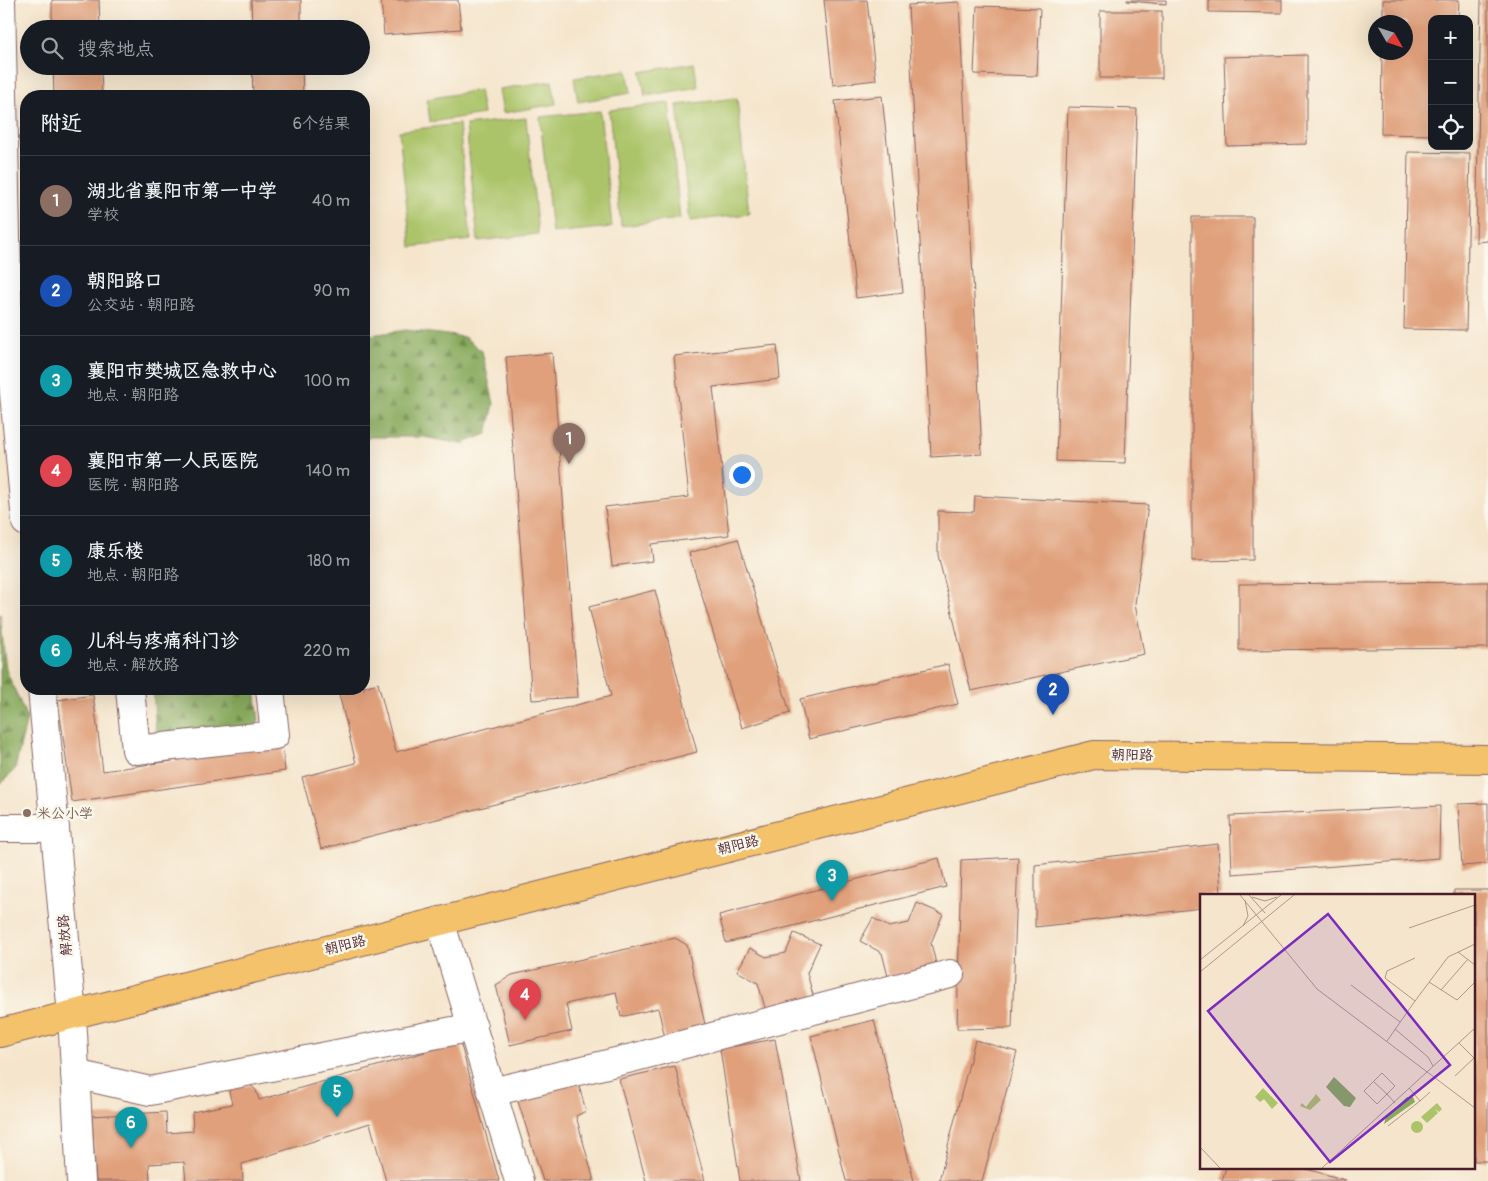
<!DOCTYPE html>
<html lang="zh">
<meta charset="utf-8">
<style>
body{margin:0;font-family:Pangolin,"LXGW WenKai TC",sans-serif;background:#20242c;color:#f1f3f6}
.controls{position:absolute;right:15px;top:15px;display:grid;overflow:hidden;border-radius:10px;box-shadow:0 5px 20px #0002}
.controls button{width:45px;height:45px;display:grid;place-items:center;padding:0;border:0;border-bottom:1px solid #363941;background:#171b24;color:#f1f3f6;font:25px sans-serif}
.compass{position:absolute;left:1368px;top:15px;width:45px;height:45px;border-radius:50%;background:#171b24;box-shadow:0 5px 20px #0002;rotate:129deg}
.you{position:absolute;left:741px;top:474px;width:18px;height:18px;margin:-12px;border:4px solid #fff;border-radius:50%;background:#1a73e8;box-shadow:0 0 0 8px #1a73e833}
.badge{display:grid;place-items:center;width:32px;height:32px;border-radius:50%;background:#1a73e8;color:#fff;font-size:16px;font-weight:700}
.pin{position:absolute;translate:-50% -41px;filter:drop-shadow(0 1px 2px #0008)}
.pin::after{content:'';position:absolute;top:26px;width:18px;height:15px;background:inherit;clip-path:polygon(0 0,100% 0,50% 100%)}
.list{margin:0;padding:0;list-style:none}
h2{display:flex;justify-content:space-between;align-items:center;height:65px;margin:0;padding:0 20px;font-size:21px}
h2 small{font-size:16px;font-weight:400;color:#9ea1a6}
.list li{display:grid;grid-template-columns:32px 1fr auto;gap:15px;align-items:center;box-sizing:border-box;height:90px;padding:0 20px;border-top:1px solid #363941}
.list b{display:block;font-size:19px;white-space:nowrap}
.list p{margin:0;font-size:16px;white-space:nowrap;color:#9ea1a6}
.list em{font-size:16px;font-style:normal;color:#9ea1a6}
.icon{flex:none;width:28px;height:28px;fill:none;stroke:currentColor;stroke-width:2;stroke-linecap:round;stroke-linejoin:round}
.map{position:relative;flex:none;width:1488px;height:1181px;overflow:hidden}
.search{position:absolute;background:#171b24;box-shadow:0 5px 20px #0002;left:20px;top:20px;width:350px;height:55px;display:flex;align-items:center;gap:12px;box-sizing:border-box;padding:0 18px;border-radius:28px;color:#9ea1a6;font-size:19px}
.panel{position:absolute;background:#171b24;box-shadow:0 5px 20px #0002;left:20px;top:90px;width:350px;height:605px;border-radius:20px}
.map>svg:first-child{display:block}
.forest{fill:url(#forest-firs);stroke:#696444}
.garden{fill:#abc469;stroke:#7a724a}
.building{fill:#e0a07b}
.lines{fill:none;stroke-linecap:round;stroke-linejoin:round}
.minor-casing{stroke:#866463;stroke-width:30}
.major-casing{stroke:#866463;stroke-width:30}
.minor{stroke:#fff;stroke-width:28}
.major{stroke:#f3c26a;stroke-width:28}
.education-dot{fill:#8d6e63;stroke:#fbf7ec;stroke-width:2}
.labels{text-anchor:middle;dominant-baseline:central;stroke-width:5;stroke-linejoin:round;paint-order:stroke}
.street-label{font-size:14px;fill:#4a1f2b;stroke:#fbf7ec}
.education-label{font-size:14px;fill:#785e54;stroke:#fbf7ec;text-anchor:start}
.inset-road{fill:none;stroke:#b1968c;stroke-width:1}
.view{fill:#7b2cbf;fill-opacity:0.15;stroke:#7b2cbf;stroke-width:2.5}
.inset-edge{fill:none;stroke:#4a1f2b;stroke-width:2.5}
</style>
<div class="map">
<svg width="1488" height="1181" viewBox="0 0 1488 1181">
<defs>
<pattern id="forest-firs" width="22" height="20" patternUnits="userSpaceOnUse" patternTransform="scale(1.25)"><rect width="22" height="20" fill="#88aa5d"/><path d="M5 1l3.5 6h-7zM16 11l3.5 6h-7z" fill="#718a4d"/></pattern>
</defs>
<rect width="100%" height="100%" fill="#fbf7ec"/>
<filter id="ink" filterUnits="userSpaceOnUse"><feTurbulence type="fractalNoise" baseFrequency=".02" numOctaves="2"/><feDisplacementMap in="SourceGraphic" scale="10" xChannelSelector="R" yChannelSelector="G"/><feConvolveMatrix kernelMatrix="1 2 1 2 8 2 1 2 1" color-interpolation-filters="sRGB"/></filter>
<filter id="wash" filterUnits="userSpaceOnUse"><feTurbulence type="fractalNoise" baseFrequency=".0096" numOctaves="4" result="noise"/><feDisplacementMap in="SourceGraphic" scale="20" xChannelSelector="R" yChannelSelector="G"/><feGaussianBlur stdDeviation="1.12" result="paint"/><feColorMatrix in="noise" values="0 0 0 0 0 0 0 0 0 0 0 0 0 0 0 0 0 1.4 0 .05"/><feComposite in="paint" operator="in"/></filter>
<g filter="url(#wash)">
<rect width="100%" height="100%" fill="#f5e5cc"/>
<g class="forest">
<path d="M 406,330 L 464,337 L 482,351 L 494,404 L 487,434 L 461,444 L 424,437 L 370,437 L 364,439 L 364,336 Z"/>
<path d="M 0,614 L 6,670 L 27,718 L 15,769 L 0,785 Z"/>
<path d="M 153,689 L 255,689 L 259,720 L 250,733 L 168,742 L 156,733 Z"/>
</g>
<g class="garden">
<path d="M 694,63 L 698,87 L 645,96 L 641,72 Z"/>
<path d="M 627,70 L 631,93 L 578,102 L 574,78 Z"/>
<path d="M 552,81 L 556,104 L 503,113 L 499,89 Z"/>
<path d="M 479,90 L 483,114 L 430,122 L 427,99 Z"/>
<path d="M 737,98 L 749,214 L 690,221 L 677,105 Z"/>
<path d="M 669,103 L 680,219 L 621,226 L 609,110 Z"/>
<path d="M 600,111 L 612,227 L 552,233 L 540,117 Z"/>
<path d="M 526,118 L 538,234 L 478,241 L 466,125 Z"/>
<path d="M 459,124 L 471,240 L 411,247 L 399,131 Z"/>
</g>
<g id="blocks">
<g class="building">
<path d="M 52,0 L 99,0 L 100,29 L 52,29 Z"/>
<path d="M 251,0 L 301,0 L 301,29 L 252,29 Z"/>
<path d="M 381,0 L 458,0 L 461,29 L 384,35 Z"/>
<path d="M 824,0 L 867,0 L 876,80 L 833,85 Z"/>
<path d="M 1127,0 L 1166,0 L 1166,4 L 1127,1 Z"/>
<path d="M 1209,0 L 1282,0 L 1282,13 L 1209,12 Z"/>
<path d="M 1383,0 L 1459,0 L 1458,19 L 1432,19 L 1432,135 L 1381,134 L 1382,52 L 1406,52 L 1406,22 L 1383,22 Z"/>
<path d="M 1481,0 L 1488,0 L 1488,241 L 1476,242 Z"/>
<path d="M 959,2 L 982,454 L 931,457 L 908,5 Z"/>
<path d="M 977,6 L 1040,8 L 1037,76 L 974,74 Z"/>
<rect x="1100" y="11" width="62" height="67"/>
<path d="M 1307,55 L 1307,144 L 1227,146 L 1224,57 Z"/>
<path d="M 53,66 L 101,66 L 102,96 L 54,96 Z"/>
<path d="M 252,66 L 302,66 L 303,96 L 253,96 Z"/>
<path d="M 882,96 L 903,292 L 856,298 L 835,101 Z"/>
<path d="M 1068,107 L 1137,109 L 1125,463 L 1056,461 Z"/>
<path d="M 1408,152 L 1470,153 L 1466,330 L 1404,329 Z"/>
<path d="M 1192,217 L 1253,217 L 1253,560 L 1192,561 Z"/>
<path d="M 777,345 L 780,379 L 713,387 L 729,535 L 651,544 L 653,561 L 612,566 L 605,507 L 689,497 L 674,356 Z"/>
<path d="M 552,353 L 578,697 L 532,700 L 506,357 Z"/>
<path d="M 975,496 L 1148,505 L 1135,604 L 1144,654 L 971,691 L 938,555 L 938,511 L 974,512 Z"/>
<path d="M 738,539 L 790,713 L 742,728 L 689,553 Z"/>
<path d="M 1488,582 L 1488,648 L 1239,650 L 1239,584 Z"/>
<path d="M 655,590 L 697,752 L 321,849 L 302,777 L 356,763 L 339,694 L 364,689 L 364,687 L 378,683 L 396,752 L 611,696 L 589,607 Z"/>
<path d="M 948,664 L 958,704 L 809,739 L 800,699 Z"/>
<path d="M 93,695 L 103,771 L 282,745 L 285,771 L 72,802 L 58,700 Z"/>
<path d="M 1488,803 L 1488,864 L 1462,866 L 1458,804 Z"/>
<path d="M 1440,806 L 1439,858 L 1232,874 L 1230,816 Z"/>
<path d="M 1218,844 L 1221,895 L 1202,895 L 1202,908 L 1035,927 L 1035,865 Z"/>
<path d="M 1018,857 L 1012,1028 L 957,1029 L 961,860 Z"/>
<path d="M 939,858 L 946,887 L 726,943 L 719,915 Z"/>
<path d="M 1454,890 L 1488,890 L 1488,1161 L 1474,1161 L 1474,895 L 1454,895 Z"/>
<path d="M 917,903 L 943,914 L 931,943 L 939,976 L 891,988 L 882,953 L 860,941 L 873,918 L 889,927 L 909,923 Z"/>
<path d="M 794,933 L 820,944 L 807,973 L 816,1006 L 768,1018 L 758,983 L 737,971 L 750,948 L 766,957 L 786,953 Z"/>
<path d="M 675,938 L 687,945 L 707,1033 L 666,1042 L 658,1008 L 621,1017 L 616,992 L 566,1004 L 572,1031 L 510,1045 L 496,985 L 512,975 Z"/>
<path d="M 874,1020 L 914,1181 L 846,1181 L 811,1036 Z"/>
<path d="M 775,1039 L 801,1181 L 740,1181 L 720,1049 Z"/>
<path d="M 975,1040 L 1017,1052 L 982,1181 L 939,1181 Z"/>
<path d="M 460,1042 L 499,1181 L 386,1181 L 370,1123 L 242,1164 L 243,1181 L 186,1181 L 184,1162 L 149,1164 L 150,1181 L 96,1181 L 92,1116 L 166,1112 L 167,1133 L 193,1131 L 192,1112 L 232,1104 L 229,1092 L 231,1088 L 250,1085 L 256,1090 L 259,1100 Z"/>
<path d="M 675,1066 L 705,1181 L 646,1181 L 619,1079 Z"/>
<path d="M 578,1082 L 586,1111 L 576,1116 L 594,1181 L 543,1181 L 517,1098 Z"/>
<path d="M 1226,1167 L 1299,1167 L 1346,1180 L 1222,1181 Z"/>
</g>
</g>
</g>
<g filter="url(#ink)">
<use href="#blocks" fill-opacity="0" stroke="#866463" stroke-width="1"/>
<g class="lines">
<g class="minor-casing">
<g id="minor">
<path d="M 1,0 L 8,329 L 26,522"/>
<path d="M 42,689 L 72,1015 L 81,1181"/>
<path d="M 130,689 L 136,750 L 275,735 L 270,689"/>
<path d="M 0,828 L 55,828"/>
<path d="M 440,921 L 519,1181"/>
<path d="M 75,1074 L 150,1091 L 473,1027"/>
<path d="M 492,1092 L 636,1057 L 950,974"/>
</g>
</g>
<g class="major-casing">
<path id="major" d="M 0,1033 L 1094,755 L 1488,759"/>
</g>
<use href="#minor" class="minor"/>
<use href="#major" class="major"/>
</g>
</g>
<circle class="education-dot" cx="27" cy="813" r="5"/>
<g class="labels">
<g class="street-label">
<text transform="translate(1132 755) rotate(1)">朝阳路</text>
<text transform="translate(738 845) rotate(-14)">朝阳路</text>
<text transform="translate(65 935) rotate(-95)">解放路</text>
<text transform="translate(345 945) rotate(-14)">朝阳路</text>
</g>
<g class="education-label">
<text x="37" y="813">米公小学</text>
</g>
</g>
<g transform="translate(1200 894)">
<rect width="275" height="275" fill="#f5e5cc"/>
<path d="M 134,183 L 156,204 L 150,213 L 144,212 L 126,193 ZM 207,203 L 213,203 L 215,208 L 184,230 L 186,223 Z" fill="#88aa5d"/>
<path d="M 63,194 L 78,209 L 72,215 L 64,205 L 60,208 L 55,203 ZM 116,200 L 121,206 L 110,216 L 100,212 L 102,209 L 106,213 ZM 237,209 L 242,215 L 239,218 L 235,215 L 238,219 L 227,229 L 221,223 ZM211 233a6 6 0 1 1 12 0a6 6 0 1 1-12 0Z" fill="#abc469"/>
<path class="inset-road" d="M 40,1 L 117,95 L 275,214M 49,1 L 65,19M 52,3 L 65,7 L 77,3M 43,32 L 48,22 L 45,6M 209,34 L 275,11M 258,58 L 275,71M 0,66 L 81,1M 0,78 L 94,1M 229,88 L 257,106 L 275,88M 151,91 L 200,128M 241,96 L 268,65M 215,107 L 248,63 L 275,50M 195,135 L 228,163 L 233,172M 187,147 L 215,107 L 185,84 L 187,77 L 215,64M 259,149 L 274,164M 255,182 L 275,163M 174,188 L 187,200 L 177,210 L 164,197 L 182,179 L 195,192 L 187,200 L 195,209M 209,194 L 220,207 L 230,198M 188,232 L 220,207M 0,253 L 20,274M 122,274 L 275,134"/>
<path class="view" d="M 128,20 L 250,171 L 130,268 L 8,117 Z"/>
<rect width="275" height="275" class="inset-edge"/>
</g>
</svg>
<div class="controls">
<button>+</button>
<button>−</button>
<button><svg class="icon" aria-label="locate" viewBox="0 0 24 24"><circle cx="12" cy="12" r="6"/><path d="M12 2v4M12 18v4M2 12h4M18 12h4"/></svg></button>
</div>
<svg class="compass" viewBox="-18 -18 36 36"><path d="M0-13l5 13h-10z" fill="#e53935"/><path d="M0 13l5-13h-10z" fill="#9ea1a6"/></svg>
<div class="you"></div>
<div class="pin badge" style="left:569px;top:464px;background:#8d6e63">1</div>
<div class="pin badge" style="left:1053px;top:715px;background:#1a4fb4">2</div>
<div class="pin badge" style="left:832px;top:901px;background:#0f9aa8">3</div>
<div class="pin badge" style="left:525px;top:1020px;background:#e0444e">4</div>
<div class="pin badge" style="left:337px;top:1117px;background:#0f9aa8">5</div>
<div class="pin badge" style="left:131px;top:1148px;background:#0f9aa8">6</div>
<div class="search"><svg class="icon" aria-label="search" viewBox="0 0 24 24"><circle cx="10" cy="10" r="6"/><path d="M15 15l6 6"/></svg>搜索地点</div>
<section class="panel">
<h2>附近<small>6个结果</small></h2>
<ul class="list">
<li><span class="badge" style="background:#8d6e63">1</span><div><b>湖北省襄阳市第一中学</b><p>学校</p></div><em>40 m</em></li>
<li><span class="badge" style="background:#1a4fb4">2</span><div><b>朝阳路口</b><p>公交站 · 朝阳路</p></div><em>90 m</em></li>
<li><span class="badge" style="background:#0f9aa8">3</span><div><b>襄阳市樊城区急救中心</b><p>地点 · 朝阳路</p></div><em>100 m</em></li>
<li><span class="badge" style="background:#e0444e">4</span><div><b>襄阳市第一人民医院</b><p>医院 · 朝阳路</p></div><em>140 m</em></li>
<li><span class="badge" style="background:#0f9aa8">5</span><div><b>康乐楼</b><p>地点 · 朝阳路</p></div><em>180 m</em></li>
<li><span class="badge" style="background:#0f9aa8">6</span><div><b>儿科与疼痛科门诊</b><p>地点 · 解放路</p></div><em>220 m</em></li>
</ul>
</section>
</div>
